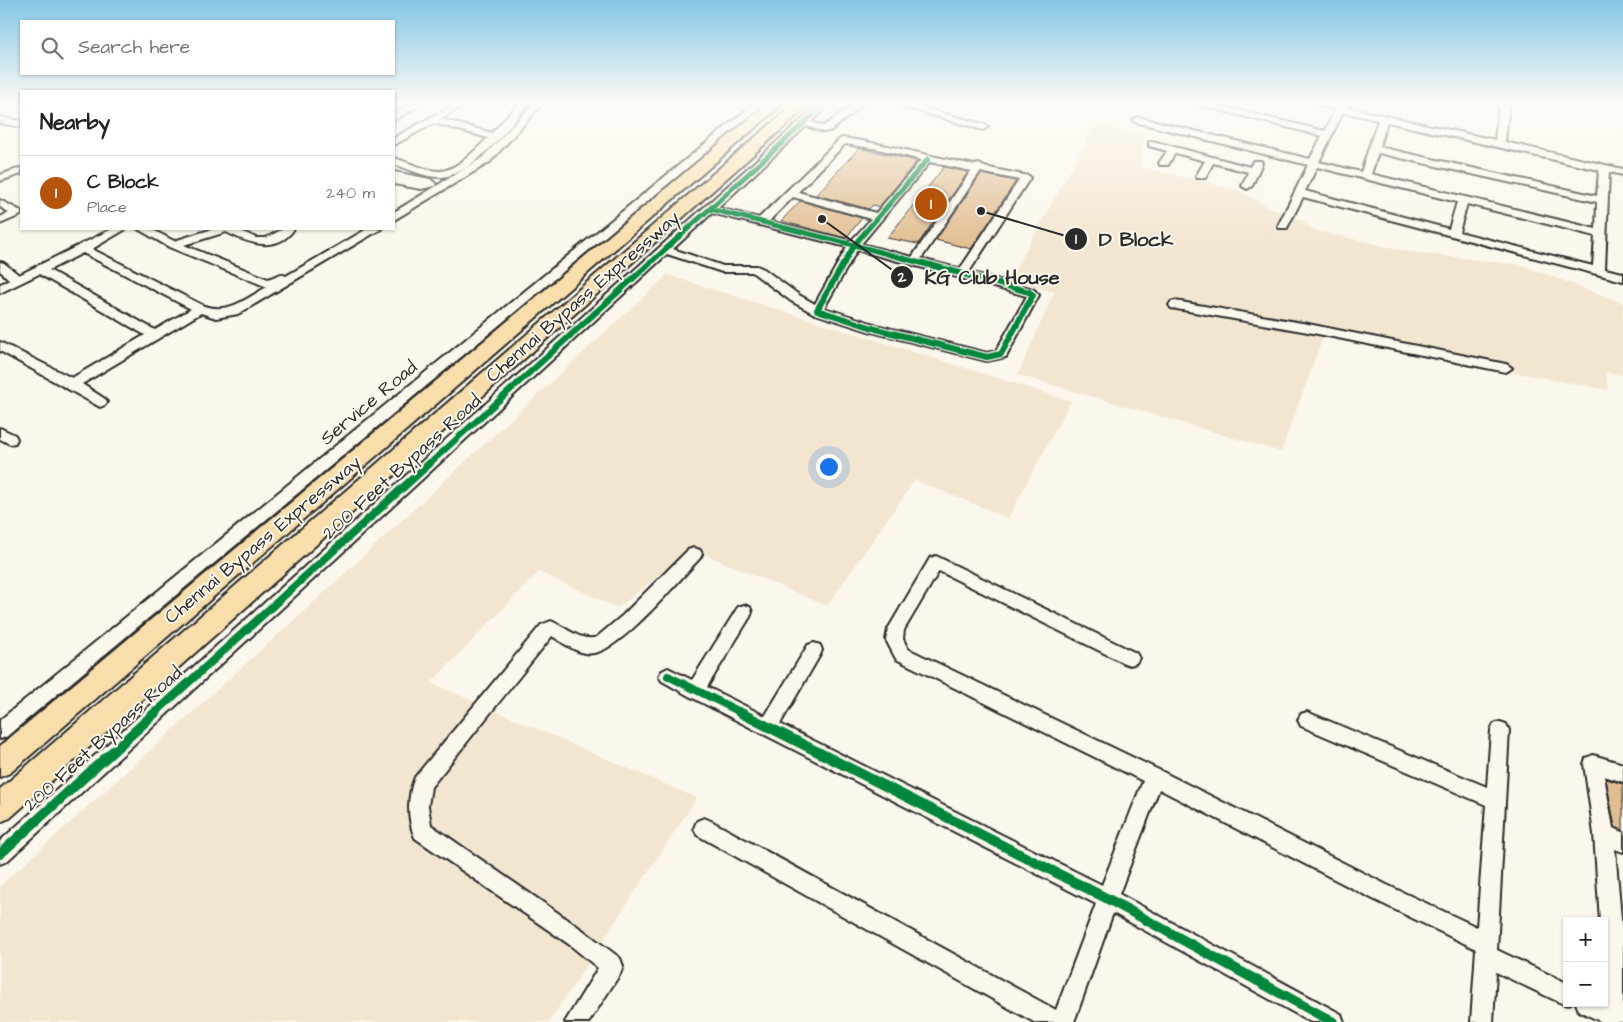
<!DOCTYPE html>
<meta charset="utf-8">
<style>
body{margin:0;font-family:"Architects Daughter",sans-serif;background:#f2f2f2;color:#202124}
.controls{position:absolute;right:15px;bottom:15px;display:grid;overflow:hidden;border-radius:0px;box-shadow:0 1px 4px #0004}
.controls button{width:45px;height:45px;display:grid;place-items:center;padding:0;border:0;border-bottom:1px solid #e0e0e0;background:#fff;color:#202124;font:25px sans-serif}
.you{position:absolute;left:828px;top:466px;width:18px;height:18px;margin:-12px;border:4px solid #fff;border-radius:50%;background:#1a73e8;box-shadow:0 0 0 8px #1a73e833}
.badge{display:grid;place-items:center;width:32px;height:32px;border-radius:50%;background:#b45309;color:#fff;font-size:16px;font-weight:700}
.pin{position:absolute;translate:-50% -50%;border:2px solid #fff;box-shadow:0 1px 5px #0006}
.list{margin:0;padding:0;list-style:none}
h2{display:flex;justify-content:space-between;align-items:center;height:65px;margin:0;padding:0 20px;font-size:21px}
h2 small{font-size:16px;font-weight:400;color:#757577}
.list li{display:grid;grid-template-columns:32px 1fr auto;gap:15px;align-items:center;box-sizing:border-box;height:75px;padding:0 20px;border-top:1px solid #e0e0e0}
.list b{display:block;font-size:19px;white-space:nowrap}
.list p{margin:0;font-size:16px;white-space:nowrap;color:#757577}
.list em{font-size:16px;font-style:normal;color:#757577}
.icon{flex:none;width:28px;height:28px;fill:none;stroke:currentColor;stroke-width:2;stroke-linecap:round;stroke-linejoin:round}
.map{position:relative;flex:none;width:1623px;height:1022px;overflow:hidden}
.search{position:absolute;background:#fff;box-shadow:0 1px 4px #0004;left:20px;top:20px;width:375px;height:55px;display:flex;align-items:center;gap:12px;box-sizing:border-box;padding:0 18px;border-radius:0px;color:#757577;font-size:19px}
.panel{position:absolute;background:#fff;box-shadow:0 1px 4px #0004;left:20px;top:90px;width:375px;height:140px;border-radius:0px}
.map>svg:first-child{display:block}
.built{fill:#f3e6d1}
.building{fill:#e0be92;stroke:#2b2b2b}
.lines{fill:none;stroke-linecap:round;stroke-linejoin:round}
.minor-casing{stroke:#2b2b2b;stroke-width:4}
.highway-casing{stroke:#2b2b2b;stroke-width:4}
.minor{fill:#fbf7ec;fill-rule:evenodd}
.highway{fill:#f8deab;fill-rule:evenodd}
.cycleway-far3-casing{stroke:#fbf7ec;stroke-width:7}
.cycleway-far2-casing{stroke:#fbf7ec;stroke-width:9}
.cycleway-far1-casing{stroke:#fbf7ec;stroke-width:11}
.cycleway-casing{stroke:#fbf7ec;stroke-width:13}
.cycleway-far3{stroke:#00873e;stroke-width:5}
.cycleway-far2{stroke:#00873e;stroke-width:6}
.cycleway-far1{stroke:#00873e;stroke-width:8}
.cycleway{stroke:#00873e;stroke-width:10}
.labels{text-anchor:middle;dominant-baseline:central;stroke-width:4;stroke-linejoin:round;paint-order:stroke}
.street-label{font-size:19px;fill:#2b2b2b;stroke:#fbf7ec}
.leader{fill:none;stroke:#2b2b2b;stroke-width:2}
.callout-dot{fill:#2b2b2b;stroke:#fbf7ec;stroke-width:2}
.mark-label{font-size:15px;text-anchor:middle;font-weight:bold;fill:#fff}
.callout-label{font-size:20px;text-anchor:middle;font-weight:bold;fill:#2b2b2b;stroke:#fbf7ec;stroke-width:4;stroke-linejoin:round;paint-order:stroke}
</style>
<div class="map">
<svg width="1623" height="1022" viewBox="0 0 1623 1022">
<rect width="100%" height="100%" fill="#fbf7ec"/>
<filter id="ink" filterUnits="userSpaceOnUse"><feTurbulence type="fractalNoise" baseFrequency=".02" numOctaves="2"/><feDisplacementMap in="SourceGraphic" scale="10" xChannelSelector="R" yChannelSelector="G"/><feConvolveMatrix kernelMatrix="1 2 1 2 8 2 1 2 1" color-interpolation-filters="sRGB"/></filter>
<g filter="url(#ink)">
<g class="built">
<path d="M 1096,124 L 1145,136 L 1140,167 L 1238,190 L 1266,206 L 1301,220 L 1313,230 L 1411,252 L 1521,265 L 1623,303 L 1623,375 L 1606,372 L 1608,390 L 1323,337 L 1281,452 L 1018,375 L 1054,292 L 1009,280 Z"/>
<path d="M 667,275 L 1071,401 L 1008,518 L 915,480 L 827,606 L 692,549 L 618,608 L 539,572 L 431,683 L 697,798 L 549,1022 L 0,1022 L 0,886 L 302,613 Z"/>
</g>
<g class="building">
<path d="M 859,148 L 917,161 L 879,207 L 873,205 L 869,209 L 816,195 Z"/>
<path d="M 944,167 L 968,172 L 918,244 L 887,238 Z"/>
<path d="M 981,174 L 1016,181 L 971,249 L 936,240 Z"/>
<path d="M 800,201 L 862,218 L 846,238 L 781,221 Z"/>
<path d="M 1606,779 L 1623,784 L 1623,830 L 1615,827 Z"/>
</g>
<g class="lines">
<g class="minor-casing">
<g id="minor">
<path d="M 413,103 L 424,103 L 394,120 L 394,113 Z"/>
<path d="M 456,103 L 467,103 L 441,119 L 492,133 L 519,103 L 528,103 C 512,126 472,175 442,177 C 426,178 408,169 394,164 L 394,158 C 409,162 424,171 439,171 C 457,171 476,149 488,138 L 434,123 L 394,145 L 394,138 Z"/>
<path d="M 534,103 L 543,103 L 490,162 L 394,220 L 394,212 L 482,158 Z"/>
<path d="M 755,103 L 765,103 L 6,737 L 0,739 L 0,720 Z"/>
<path d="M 820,103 L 830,103 L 811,122 L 824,126 L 855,103 L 865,103 L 832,130 L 824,132 L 806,126 L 718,208 L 759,218 L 840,139 L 843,138 C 888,144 931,157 975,165 L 979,164 L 984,167 L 1029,176 L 1030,178 L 969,272 L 1033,289 L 1039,295 L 1006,357 L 987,361 L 872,332 L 813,313 L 791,301 L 752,272 L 722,272 L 667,254 L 7,861 L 0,864 L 0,841 ZM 845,144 L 878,149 L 921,160 L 876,213 L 798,192 ZM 930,162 L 971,171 L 912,257 L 861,244 ZM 980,172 L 1019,180 L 960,269 L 921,259 ZM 793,197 L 871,219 L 851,241 L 769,221 ZM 712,213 L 847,247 L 815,304 L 799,295 L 764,269 L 757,266 L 723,266 L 673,249 ZM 857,250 L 1027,296 L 996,351 L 987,353 L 880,326 L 824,308 Z"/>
<path d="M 891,103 L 906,103 L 986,125 L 988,127 L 983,130 Z"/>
<path d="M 1190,103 L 1207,103 L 1325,131 L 1335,110 L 1313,103 L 1337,105 L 1348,103 L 1346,107 L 1495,140 L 1499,103 L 1509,103 L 1505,142 L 1623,169 L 1623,175 L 1609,172 L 1605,269 L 1623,273 L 1623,281 L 1303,197 L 1287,228 L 1279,228 L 1278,226 L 1308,165 L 1135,122 L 1133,120 L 1138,117 L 1310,159 L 1322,136 ZM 1343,112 L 1378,120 L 1361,172 L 1319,162 ZM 1387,122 L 1599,170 L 1597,196 L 1379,147 ZM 1378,153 L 1597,202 L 1596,229 L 1371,174 ZM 1317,167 L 1457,202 L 1449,229 L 1305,191 ZM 1467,204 L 1595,236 L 1593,266 L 1459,232 Z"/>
<path d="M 0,117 L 21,121 L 21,127 L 0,123 Z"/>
<path d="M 1152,141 L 1250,167 L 1253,161 L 1261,161 L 1262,163 L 1252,186 L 1247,189 L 1242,186 L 1248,172 L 1213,163 L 1205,178 L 1197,178 L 1196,176 L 1205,161 L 1175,153 L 1168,165 L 1160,165 L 1159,163 L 1167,151 L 1149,146 L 1149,142 Z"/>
<path d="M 21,168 L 21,174 L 0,181 L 0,175 Z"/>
<path d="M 394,172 L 430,179 L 436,184 L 435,186 L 421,189 L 394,184 Z"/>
<path d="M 0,200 L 21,211 L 21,215 L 0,224 L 0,217 L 9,213 L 0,207 Z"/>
<path d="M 112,229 L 126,229 L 92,249 L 204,306 C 230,314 245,299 267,287 L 169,247 L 138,229 L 151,229 L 174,241 L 213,229 L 237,229 L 256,238 L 266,238 L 283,229 L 294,229 C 277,254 248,243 226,232 L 184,245 L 268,279 L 281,274 L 286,276 L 367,229 L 381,229 L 238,314 L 216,318 L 201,313 L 82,384 L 105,399 L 107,402 L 105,405 L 100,407 L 0,351 L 0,342 L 72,378 L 145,335 L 39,274 L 0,293 L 0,284 L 10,280 L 0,271 L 0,262 L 4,263 L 19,275 ZM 83,253 L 191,309 L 155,330 L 49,270 Z"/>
<path d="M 1175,301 L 1308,324 L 1506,364 L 1512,368 L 1506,372 L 1308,332 L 1171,308 L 1169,305 L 1171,302 Z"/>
<path d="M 0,428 L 15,435 L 17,439 L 15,443 L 10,444 L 0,439 Z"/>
<path d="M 694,548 L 700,550 L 702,554 L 700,558 C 679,580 622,649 594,653 C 580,656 563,643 552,636 L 431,787 L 428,806 L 431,825 L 584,931 L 620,958 L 623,966 L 620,974 L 589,1022 L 565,1022 L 598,968 L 570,945 L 415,838 C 407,819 407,796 415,777 L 541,625 L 551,621 C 564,626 582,643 597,637 L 623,615 L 688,550 Z"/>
<path d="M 936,556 L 1136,653 L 1139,658 L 1136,663 L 1130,665 L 1124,663 L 939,571 L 904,630 L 903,639 L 908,649 L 1161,771 L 1387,885 L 1477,927 L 1486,805 L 1301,726 L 1298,720 L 1301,714 L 1307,712 L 1487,787 L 1491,730 L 1494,724 L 1500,722 L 1506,724 L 1509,730 L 1497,950 L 1567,983 L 1567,1003 L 1571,1003 L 1567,1005 L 1559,1002 L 1496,972 L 1493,1022 L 1471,1022 L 1476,949 L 1373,899 L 1159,789 L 1119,894 L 1341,1014 L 1344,1022 L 1311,1022 L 1113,913 L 1074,1022 L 1034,1022 L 697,835 L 694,828 L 697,821 L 704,818 L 711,821 L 1056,1010 L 1096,904 L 689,696 L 662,681 L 659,676 L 662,671 L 668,668 L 692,680 L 738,607 L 744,605 L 750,607 L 752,612 L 750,617 L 707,687 L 765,716 L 808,645 L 814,643 L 820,645 L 822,650 L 820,655 L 780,724 L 1102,885 L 1143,781 L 896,659 L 886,640 L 888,629 L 930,558 Z"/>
<path d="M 1593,755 L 1623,764 L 1623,782 L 1604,776 L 1613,828 L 1623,832 L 1623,852 L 1615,849 L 1623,942 L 1623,1022 L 1602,1022 L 1579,1011 L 1576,1003 L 1604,1003 L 1604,1000 L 1606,1001 L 1604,921 L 1600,921 L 1594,834 L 1584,764 L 1586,758 Z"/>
</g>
</g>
<g class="highway-casing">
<g id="highway">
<path d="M 768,103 L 784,103 L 10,773 L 0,777 L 0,746 Z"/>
<path d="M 795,103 L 811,103 L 10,818 L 0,822 L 0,789 Z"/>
</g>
</g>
<use href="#minor" class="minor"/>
<use href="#highway" class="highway"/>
<g class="cycleway-far3-casing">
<g id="cycleway-far3">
<path d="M 710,209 L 854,245"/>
<path d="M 854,245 L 928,265"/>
<path d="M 854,245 L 928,159"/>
<path d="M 648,265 L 826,103"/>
<path d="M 843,265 L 854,245"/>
</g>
</g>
<g class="cycleway-far2-casing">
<g id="cycleway-far2">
<path d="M 844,263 L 817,310 L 876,329 L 987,357 L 1001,354 L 1033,295 L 1029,292 L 923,263"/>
<path d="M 428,465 L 650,263"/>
</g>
</g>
<g class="cycleway-far1-casing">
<g id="cycleway-far1">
<path d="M 668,676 L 742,713"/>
<path d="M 155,713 L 430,463"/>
</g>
</g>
<g class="cycleway-casing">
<g id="cycleway">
<path d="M 739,712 L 1108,899 L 1333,1022"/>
<path d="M 0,854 L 156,712"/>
</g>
</g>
<use href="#cycleway-far3" class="cycleway-far3"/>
<use href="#cycleway-far2" class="cycleway-far2"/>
<use href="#cycleway-far1" class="cycleway-far1"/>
<use href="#cycleway" class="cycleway"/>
</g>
</g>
<linearGradient id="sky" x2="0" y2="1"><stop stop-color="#84c6e7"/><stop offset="0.42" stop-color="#fdfbf6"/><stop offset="1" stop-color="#fdfbf6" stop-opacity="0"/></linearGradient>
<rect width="1623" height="246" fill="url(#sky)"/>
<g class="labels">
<g class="street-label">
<text transform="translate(583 297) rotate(-41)">Chennai Bypass Expressway</text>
<text transform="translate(369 403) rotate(-40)">Service Road</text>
<text transform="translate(402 467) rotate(-42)">200 Feet Bypass Road</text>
<text transform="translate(263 540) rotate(-40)">Chennai Bypass Expressway</text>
<text transform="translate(103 739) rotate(-42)">200 Feet Bypass Road</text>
</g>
</g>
<path class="leader" d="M981 211L1076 239M822 219L902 277"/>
<g class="callout-dot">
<circle cx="981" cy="211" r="5"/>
<circle cx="822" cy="219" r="5"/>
<circle cx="1076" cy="239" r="12"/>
<circle cx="902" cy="277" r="12"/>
</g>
<g class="mark-label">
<text x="1076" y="244">1</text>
<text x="902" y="282">2</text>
</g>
<g class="callout-label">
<text x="1136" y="246">D Block</text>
<text x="992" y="284">KG Club House</text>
</g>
</svg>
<div class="controls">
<button>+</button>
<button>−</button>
</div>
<div class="you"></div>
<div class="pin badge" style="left:931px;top:204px">1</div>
<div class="search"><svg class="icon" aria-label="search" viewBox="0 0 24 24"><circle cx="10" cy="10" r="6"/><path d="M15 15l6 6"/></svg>Search here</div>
<section class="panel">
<h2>Nearby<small></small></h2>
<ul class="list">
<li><span class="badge">1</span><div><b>C Block</b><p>Place</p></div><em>240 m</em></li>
</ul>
</section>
</div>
